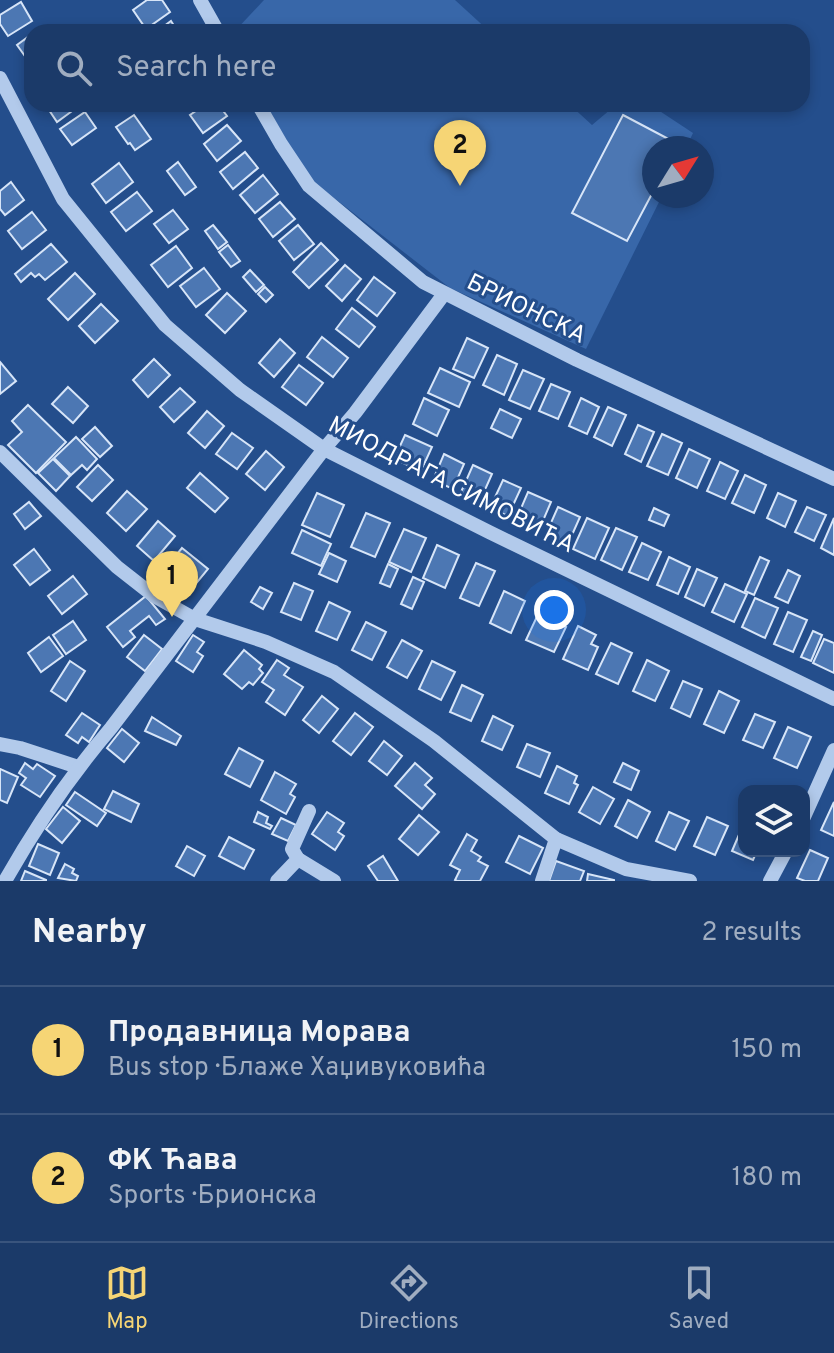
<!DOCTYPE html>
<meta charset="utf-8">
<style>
body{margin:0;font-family:Overpass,sans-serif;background:#284571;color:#f1f3f6}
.controls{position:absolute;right:24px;bottom:24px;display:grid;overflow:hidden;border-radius:16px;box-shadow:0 4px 12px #0003}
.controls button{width:72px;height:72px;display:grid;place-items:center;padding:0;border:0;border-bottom:2px solid #39547d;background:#1b3a69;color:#f1f3f6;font:40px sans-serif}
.compass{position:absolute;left:642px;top:136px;width:72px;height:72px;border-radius:50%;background:#1b3a69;box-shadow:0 4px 12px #0003;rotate:53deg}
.you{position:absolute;left:554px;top:610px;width:28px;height:28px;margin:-20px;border:6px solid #fff;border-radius:50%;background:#1a73e8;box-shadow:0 0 0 12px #1a73e833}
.badge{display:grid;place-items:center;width:52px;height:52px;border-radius:50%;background:#f6d575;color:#111;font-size:26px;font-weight:700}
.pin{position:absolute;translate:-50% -66px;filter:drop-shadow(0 2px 4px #0008)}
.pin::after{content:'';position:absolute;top:42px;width:28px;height:24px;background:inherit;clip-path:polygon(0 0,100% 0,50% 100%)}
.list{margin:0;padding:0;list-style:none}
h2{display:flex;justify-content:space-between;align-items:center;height:104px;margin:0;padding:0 32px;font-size:34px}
h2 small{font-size:26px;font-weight:400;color:#a0adc0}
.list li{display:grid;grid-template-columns:52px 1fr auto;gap:24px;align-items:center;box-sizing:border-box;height:128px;padding:0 32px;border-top:2px solid #39547d}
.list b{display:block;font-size:30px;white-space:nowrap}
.list p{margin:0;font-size:26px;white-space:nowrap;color:#a0adc0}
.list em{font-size:26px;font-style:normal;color:#a0adc0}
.icon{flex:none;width:44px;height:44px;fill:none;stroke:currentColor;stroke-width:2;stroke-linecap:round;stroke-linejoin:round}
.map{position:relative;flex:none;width:834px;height:881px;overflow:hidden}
.search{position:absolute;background:#1b3a69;box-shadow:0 4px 12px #0003;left:24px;right:24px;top:24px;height:88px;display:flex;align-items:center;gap:20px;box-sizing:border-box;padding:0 28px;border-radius:24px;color:#a0adc0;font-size:30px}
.sheet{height:360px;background:#1b3a69}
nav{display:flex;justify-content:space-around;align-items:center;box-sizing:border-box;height:112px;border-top:2px solid #39547d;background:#1b3a69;font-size:22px;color:#a0adc0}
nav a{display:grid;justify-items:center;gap:4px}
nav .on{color:#f6d575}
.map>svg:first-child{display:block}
.green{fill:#3867a9}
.building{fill:#4c77b3;stroke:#d7e5f8;stroke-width:2}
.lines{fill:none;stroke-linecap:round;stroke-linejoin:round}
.minor{stroke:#b2caeb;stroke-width:14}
.labels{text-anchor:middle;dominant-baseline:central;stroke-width:6;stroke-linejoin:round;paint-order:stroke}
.street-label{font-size:24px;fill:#fff;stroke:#244e8c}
</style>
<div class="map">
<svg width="834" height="881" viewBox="0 0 834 881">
<rect width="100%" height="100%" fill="#244e8c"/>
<g class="green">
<path d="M 264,0 L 455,0 L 490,32 L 234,32 Z"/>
<path d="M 266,104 L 569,104 L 592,125 L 617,104 L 649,104 L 693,133 L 686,148 L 654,148 L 654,196 L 662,196 L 586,349 L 450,288 L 307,177 Z"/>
</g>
<g class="building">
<path d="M 147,0 L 162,0 L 170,12 L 146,29 L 133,10 Z"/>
<path d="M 21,2 L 32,21 L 8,36 L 0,24 L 0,15 Z"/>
<path d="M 171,21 L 178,32 L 156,32 Z"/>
<path d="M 32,34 L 32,66 L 17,45 Z"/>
<path d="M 45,104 L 77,104 L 79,106 L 57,122 Z"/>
<path d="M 206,104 L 218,104 L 227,116 L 203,133 L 190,115 Z"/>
<path d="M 85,112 L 96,128 L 72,145 L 60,129 Z"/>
<path d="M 134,115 L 151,139 L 135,150 L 130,143 L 128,144 L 116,127 Z"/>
<path d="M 623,115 L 678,144 L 676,148 L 654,148 L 654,190 L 627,241 L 572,213 Z"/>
<path d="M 227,125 L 241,141 L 217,161 L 204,144 Z"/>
<path d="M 245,152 L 258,168 L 233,189 L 220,172 Z"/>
<path d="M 178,162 L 196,187 L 185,195 L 167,171 Z"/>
<path d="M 119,163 L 133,182 L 106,203 L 92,184 Z"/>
<path d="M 263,175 L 278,194 L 255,213 L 240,195 Z"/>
<path d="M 11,182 L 24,200 L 5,215 L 0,209 L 0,191 Z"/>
<path d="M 137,192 L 152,211 L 126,231 L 111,212 Z"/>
<path d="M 280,202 L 295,219 L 273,237 L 259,219 Z"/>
<path d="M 173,210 L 188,229 L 169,243 L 154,224 Z"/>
<path d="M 32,212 L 46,230 L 22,249 L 8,231 Z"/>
<path d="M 213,225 L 227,242 L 218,249 L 205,231 Z"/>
<path d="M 298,225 L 314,244 L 294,260 L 279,241 Z"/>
<path d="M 321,243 L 338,260 L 309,288 L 293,272 Z"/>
<path d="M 51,244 L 67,262 L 45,280 L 39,274 L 35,277 L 31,273 L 21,282 L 15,274 Z"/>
<path d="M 228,245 L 240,261 L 231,267 L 219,252 Z"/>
<path d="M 176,246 L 192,268 L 168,287 L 151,265 Z"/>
<path d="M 345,265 L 361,279 L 342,301 L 326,286 Z"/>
<path d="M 204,268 L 220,289 L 196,307 L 180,286 Z"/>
<path d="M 250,270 L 264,285 L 256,292 L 243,277 Z"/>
<path d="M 75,273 L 95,294 L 68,320 L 48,299 Z"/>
<path d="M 374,277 L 395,293 L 377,316 L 357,300 Z"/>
<path d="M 265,287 L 273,295 L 266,302 L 258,294 Z"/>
<path d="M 227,293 L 246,311 L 225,333 L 206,315 Z"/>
<path d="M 101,304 L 118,321 L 95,343 L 79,326 Z"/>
<path d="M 352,308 L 375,327 L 359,347 L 336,329 Z"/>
<path d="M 322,337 L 348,358 L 333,377 L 307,357 Z"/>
<path d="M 467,338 L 488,348 L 474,378 L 453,369 Z"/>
<path d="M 280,339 L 295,353 L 274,377 L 259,363 Z"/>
<path d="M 497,355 L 517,364 L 504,395 L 483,385 Z"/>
<path d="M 154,359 L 170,375 L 148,397 L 133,380 Z"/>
<path d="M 0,362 L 16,381 L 0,394 Z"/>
<path d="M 299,365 L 323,383 L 306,405 L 282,387 Z"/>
<path d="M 440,368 L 470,382 L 459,407 L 428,393 Z"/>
<path d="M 523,370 L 544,379 L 530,409 L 509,400 Z"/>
<path d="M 551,384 L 570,392 L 558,419 L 539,411 Z"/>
<path d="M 68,387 L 88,406 L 73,423 L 52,404 Z"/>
<path d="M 180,388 L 195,402 L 174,422 L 160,407 Z"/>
<path d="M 424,398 L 449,410 L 437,436 L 413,424 Z"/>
<path d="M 581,398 L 599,407 L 587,434 L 569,426 Z"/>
<path d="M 28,405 L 66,442 L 36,473 L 8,445 L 22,432 L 12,421 Z"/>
<path d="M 608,407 L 626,415 L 612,446 L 594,437 Z"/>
<path d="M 500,409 L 521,419 L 512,438 L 491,428 Z"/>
<path d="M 207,411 L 224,426 L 205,448 L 188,433 Z"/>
<path d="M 638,425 L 654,432 L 641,462 L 625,454 Z"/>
<path d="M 95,427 L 112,446 L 100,457 L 82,439 Z"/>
<path d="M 232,433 L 253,448 L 237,469 L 216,454 Z"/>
<path d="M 662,434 L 682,443 L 668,475 L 647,466 Z"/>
<path d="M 405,435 L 432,447 L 421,471 L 394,459 Z"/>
<path d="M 76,437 L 97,459 L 87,470 L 82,465 L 71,475 L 54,458 Z"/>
<path d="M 689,449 L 710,459 L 697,488 L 676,478 Z"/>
<path d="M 266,451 L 284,467 L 265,490 L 246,474 Z"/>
<path d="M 444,454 L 464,464 L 453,489 L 433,480 Z"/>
<path d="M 53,459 L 70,476 L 56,491 L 38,473 Z"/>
<path d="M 720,462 L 738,471 L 725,499 L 707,491 Z"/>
<path d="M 98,465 L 113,480 L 92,501 L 77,487 Z"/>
<path d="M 473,465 L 492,474 L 480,501 L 461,492 Z"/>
<path d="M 200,473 L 228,498 L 215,512 L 187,488 Z"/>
<path d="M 745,475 L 766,485 L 754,513 L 732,503 Z"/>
<path d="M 503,480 L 521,488 L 508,516 L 490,508 Z"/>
<path d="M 127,491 L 147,509 L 126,531 L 107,513 Z"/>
<path d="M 528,492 L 551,502 L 539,530 L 516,520 Z"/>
<path d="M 317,493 L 344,505 L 330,537 L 302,525 Z"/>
<path d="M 778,493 L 796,501 L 785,527 L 767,518 Z"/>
<path d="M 29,502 L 41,516 L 25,529 L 14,514 Z"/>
<path d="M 558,507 L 580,517 L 568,544 L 546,534 Z"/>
<path d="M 807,507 L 826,515 L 814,541 L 795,532 Z"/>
<path d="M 654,508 L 669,515 L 664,526 L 649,520 Z"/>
<path d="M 366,513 L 390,523 L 375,557 L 351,547 Z"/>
<path d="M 587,518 L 609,528 L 595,559 L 573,549 Z"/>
<path d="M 834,518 L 834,555 L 821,548 Z"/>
<path d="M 158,521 L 175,536 L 154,561 L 137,546 Z"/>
<path d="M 616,528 L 637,537 L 622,570 L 601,560 Z"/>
<path d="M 404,529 L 426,538 L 411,572 L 389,562 Z"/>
<path d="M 302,530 L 331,544 L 321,566 L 292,553 Z"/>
<path d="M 642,543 L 661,552 L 648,580 L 629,572 Z"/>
<path d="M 437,545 L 459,555 L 445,588 L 423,578 Z"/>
<path d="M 182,548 L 208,569 L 189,592 L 164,570 Z"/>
<path d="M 34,549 L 50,570 L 30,585 L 14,565 Z"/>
<path d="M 329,553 L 346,561 L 337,582 L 319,574 Z"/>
<path d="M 669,557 L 690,567 L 678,594 L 657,585 Z"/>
<path d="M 760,557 L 769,561 L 754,595 L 745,591 Z"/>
<path d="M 476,563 L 495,571 L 479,606 L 460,598 Z"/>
<path d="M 388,564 L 398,569 L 390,587 L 380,583 Z"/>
<path d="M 697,569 L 717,578 L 704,606 L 685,597 Z"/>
<path d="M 788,570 L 800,576 L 788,603 L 775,597 Z"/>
<path d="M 73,576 L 87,594 L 62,614 L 48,596 Z"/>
<path d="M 413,577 L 424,582 L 412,609 L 401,604 Z"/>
<path d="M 294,583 L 313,591 L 301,620 L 281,612 Z"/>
<path d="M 725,584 L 747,594 L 734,622 L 712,612 Z"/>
<path d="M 260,587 L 272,593 L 263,609 L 251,602 Z"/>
<path d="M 504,591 L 525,601 L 511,633 L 490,623 Z"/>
<path d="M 146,596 L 165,619 L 156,625 L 149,616 L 130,631 L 135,637 L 123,647 L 107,627 Z"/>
<path d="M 755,598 L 778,608 L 765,638 L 742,627 Z"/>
<path d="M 329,602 L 350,612 L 337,640 L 316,631 Z"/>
<path d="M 540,610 L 560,619 L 558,623 L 566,627 L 554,652 L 526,640 Z"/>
<path d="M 788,612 L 807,620 L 793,652 L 774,644 Z"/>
<path d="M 73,621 L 86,640 L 66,654 L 53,635 Z"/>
<path d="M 366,622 L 386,632 L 372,660 L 352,650 Z"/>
<path d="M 578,626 L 596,635 L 591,644 L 598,647 L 588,670 L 563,659 Z"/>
<path d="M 813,631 L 822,635 L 811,661 L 801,657 Z"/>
<path d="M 144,635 L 162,649 L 145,671 L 127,657 Z"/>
<path d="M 193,635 L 204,642 L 197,652 L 203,656 L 193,672 L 176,661 Z"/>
<path d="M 49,637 L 63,656 L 41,672 L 28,653 Z"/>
<path d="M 824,639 L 834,643 L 834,673 L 813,663 Z"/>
<path d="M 402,640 L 422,651 L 407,678 L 387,667 Z"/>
<path d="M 611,643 L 632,653 L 618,684 L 596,674 Z"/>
<path d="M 244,650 L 262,665 L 259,669 L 263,673 L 253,685 L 249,682 L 242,689 L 224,674 Z"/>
<path d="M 277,660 L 289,668 L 284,675 L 303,687 L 285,715 L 266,702 L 274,690 L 262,682 Z"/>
<path d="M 647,660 L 669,671 L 655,701 L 633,691 Z"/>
<path d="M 70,661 L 85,671 L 66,701 L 51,691 Z"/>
<path d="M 432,661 L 455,672 L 441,700 L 419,689 Z"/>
<path d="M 683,681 L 702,689 L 690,717 L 671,708 Z"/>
<path d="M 462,685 L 483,695 L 471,721 L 450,712 Z"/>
<path d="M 719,691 L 739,701 L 724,733 L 704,724 Z"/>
<path d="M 322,696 L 338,709 L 319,733 L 303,720 Z"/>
<path d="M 82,713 L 100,725 L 89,742 L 82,737 L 78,743 L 66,735 Z"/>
<path d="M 355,713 L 373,727 L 351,755 L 333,741 Z"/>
<path d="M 755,714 L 775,722 L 763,748 L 743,740 Z"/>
<path d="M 493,716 L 513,726 L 502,750 L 482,741 Z"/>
<path d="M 152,717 L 181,736 L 176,745 L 145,731 Z"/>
<path d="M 788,727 L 811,737 L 797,768 L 774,758 Z"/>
<path d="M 122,729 L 139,743 L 124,762 L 107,748 Z"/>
<path d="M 384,741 L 402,756 L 387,775 L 369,761 Z"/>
<path d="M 527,744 L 550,753 L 540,777 L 517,767 Z"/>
<path d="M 239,748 L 263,761 L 250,787 L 225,774 Z"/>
<path d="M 25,763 L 33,769 L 37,764 L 55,776 L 40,797 L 21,785 L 26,778 L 19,773 Z"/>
<path d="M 415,763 L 432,778 L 425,785 L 435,794 L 422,809 L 395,786 Z"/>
<path d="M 623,763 L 639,771 L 631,790 L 614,782 Z"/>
<path d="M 557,766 L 577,776 L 574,783 L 578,785 L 569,804 L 545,793 Z"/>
<path d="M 0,769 L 18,777 L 7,803 L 0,800 Z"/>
<path d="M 275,772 L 296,784 L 290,794 L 295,797 L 286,814 L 261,800 Z"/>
<path d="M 593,787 L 614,799 L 600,824 L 579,812 Z"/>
<path d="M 113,791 L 139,804 L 131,822 L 104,809 Z"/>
<path d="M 75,792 L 106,813 L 97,826 L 66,805 Z"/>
<path d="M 628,800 L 650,812 L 637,838 L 615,826 Z"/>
<path d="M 834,802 L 834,836 L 821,830 Z"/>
<path d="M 63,807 L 80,821 L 62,843 L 46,829 Z"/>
<path d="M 258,812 L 268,817 L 266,823 L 272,826 L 270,829 L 254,822 Z"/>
<path d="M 327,812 L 344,823 L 338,832 L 344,836 L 335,850 L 312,834 Z"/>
<path d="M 669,812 L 689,821 L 675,850 L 656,841 Z"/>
<path d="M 419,815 L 439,832 L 418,855 L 399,839 Z"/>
<path d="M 707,817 L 728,826 L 715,855 L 694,846 Z"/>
<path d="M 281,818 L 296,825 L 288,841 L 272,834 Z"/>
<path d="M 744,823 L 744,851 L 757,851 L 753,860 L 732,851 Z"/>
<path d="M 467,834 L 477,840 L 471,851 L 481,857 L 478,861 L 488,866 L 480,881 L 457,881 L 455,880 L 460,870 L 450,865 Z"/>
<path d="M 519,836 L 543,848 L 530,874 L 506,862 Z"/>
<path d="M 229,837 L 254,850 L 244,869 L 219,856 Z"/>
<path d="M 38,844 L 59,853 L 50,875 L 29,866 Z"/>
<path d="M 187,846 L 205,856 L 194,876 L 176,866 Z"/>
<path d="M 810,850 L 828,858 L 818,881 L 805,881 L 797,878 Z"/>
<path d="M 383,856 L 398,881 L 378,881 L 368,866 Z"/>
<path d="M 556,861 L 584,871 L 580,881 L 549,881 Z"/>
<path d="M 65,864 L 74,869 L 72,873 L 78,876 L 76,881 L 58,878 Z"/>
<path d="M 25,871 L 46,880 L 46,881 L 21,881 Z"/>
<path d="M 588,874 L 614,880 L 614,881 L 587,881 Z"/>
</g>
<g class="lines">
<g class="minor">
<path d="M 200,0 L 218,32"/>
<path d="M 0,78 L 63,199 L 165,325 L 240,390 L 324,449 L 489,532 L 834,699"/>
<path d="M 258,104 L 281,144 L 309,186 L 423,282 L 577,360 L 834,479"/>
<path d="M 0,452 L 117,567 L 154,596 L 195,619 L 266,642 L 334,672 L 434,741 L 556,839 L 626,869 L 690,881"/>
<path d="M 0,744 L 20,748 L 78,767"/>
<path d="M 804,817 L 834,750"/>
<path d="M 298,859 L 334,881"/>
<path d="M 5,881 C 36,826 70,776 111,728 L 324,449 L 355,413 L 444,294"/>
<path d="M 277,881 L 298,859 L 292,849 L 309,811"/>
<path d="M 542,881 L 556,839"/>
<path d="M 770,881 L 786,851"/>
</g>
</g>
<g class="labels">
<g class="street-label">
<text transform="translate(526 310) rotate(26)">БРИОНСКА</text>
<text transform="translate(451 486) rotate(27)">МИОДРАГА СИМОВИЋА</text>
</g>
</g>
</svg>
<div class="controls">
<button><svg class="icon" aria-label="layers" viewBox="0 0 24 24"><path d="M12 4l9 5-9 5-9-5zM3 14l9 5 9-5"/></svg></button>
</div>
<svg class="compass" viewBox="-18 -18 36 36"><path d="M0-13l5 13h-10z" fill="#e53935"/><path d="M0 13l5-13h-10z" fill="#a0adc0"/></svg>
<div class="you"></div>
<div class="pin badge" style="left:172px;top:617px">1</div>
<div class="pin badge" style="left:460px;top:186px">2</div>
<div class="search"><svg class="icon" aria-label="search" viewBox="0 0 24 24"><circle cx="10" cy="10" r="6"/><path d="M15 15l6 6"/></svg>Search here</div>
</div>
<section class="sheet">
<h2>Nearby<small>2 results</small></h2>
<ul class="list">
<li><span class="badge">1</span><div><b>Продавница Морава</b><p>Bus stop · Блаже Хаџивуковића</p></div><em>150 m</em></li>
<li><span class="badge">2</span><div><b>ФК Ћава</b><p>Sports · Брионска</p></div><em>180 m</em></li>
</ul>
</section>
<nav>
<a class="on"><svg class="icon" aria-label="map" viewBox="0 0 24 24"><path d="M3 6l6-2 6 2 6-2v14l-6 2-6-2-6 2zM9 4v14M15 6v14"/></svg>Map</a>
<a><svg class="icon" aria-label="directions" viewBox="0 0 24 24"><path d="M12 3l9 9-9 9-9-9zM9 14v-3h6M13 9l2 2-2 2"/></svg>Directions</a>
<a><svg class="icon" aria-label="saved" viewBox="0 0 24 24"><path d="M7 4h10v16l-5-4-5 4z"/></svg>Saved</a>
</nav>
